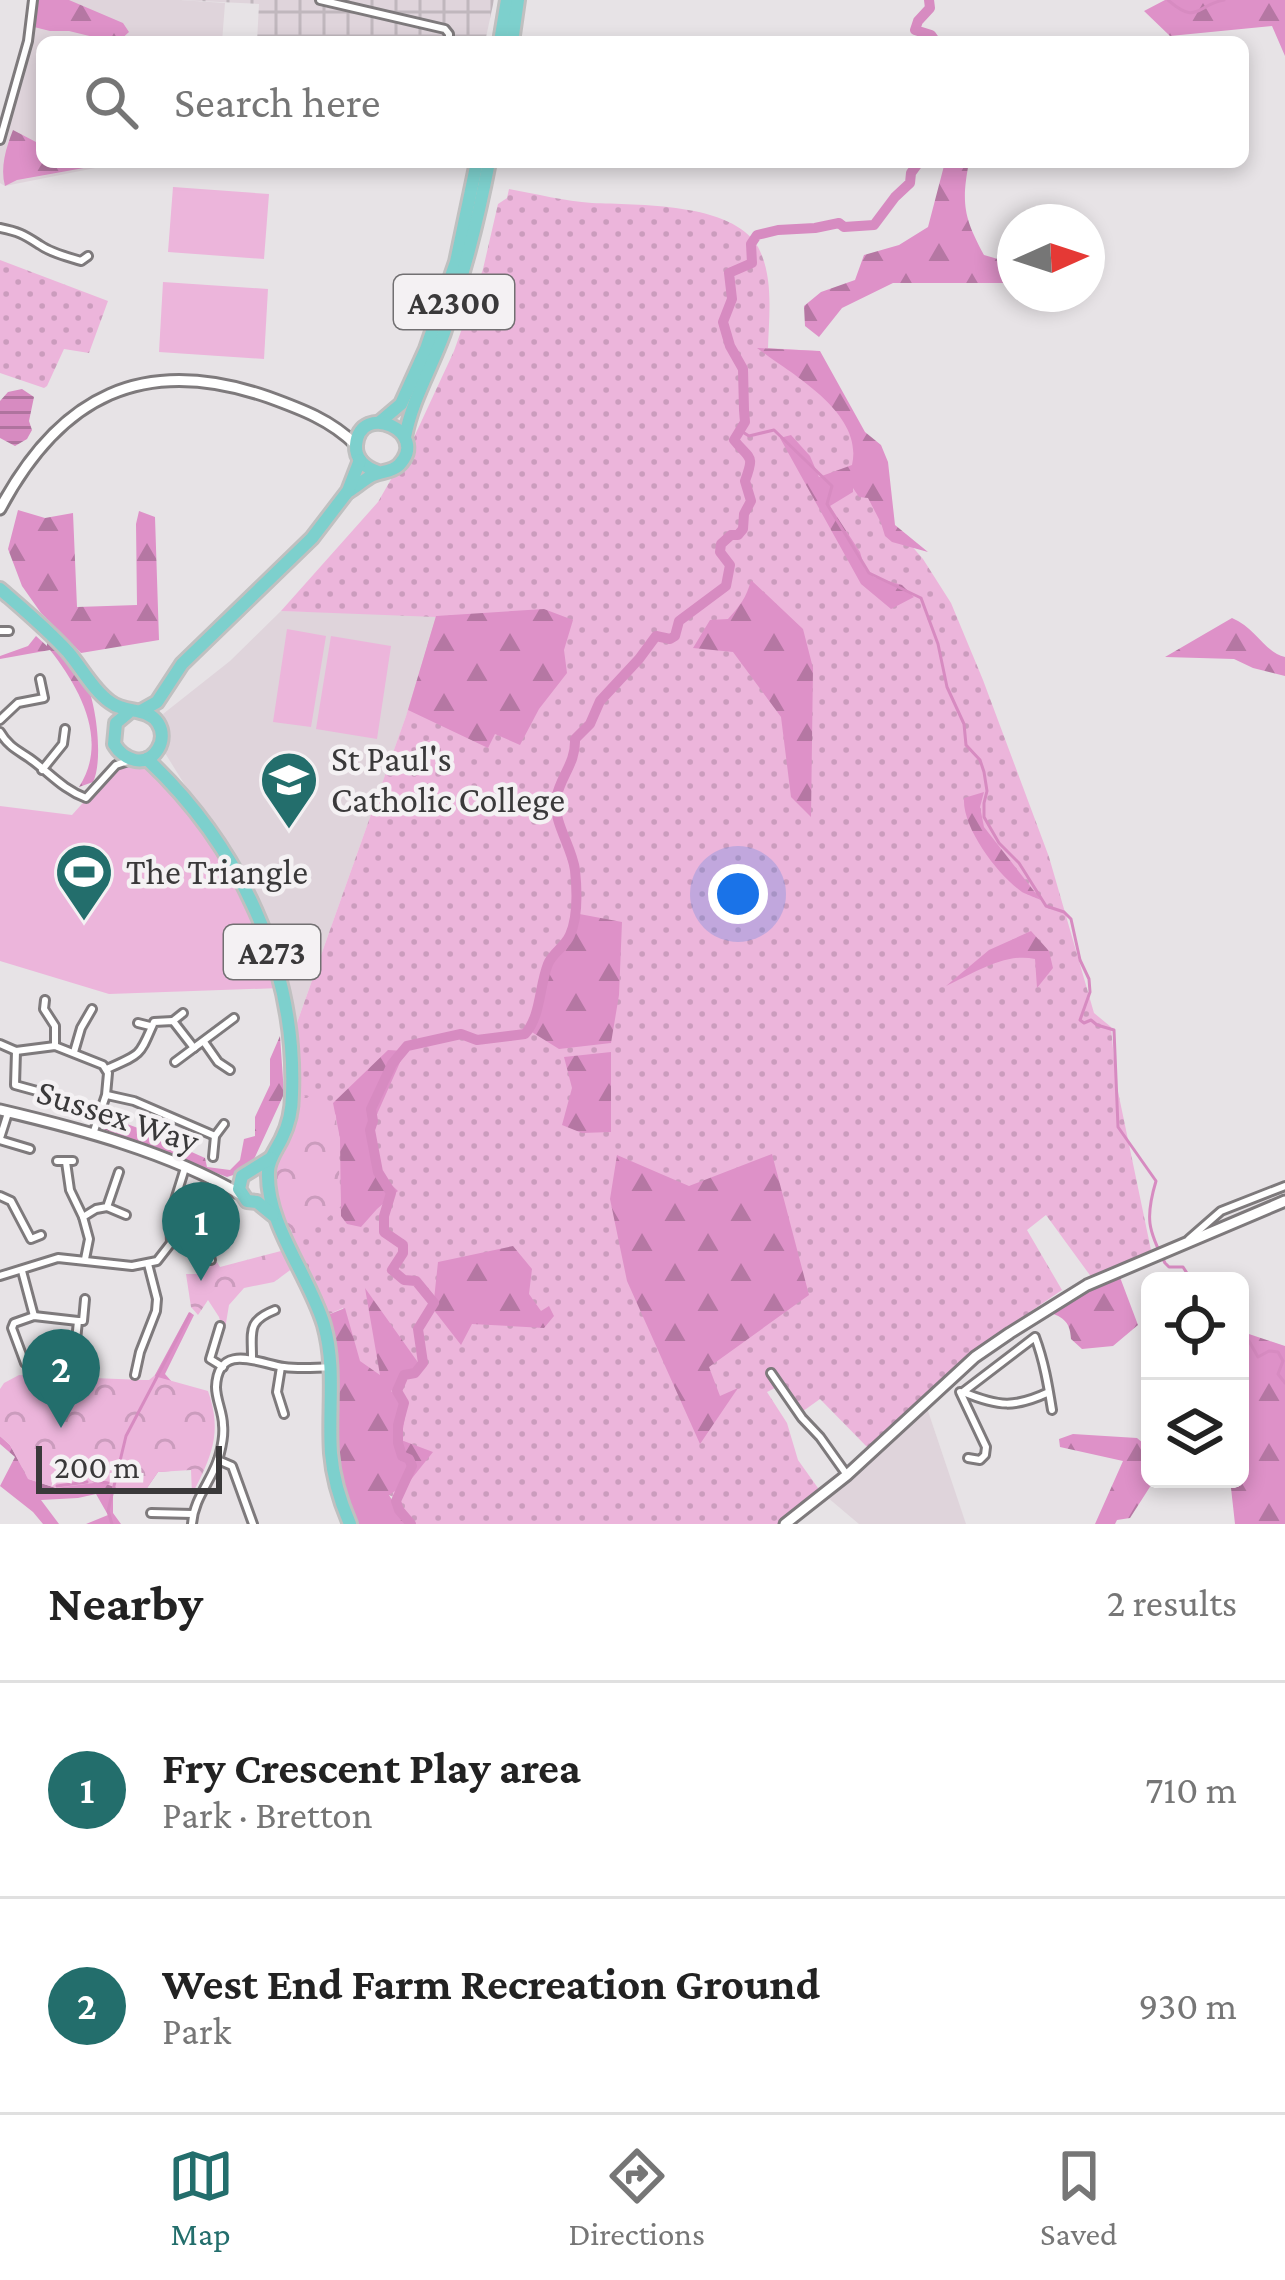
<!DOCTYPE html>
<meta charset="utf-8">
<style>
body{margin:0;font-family:"Crimson Pro",serif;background:#f2f2f2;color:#222}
.controls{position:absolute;right:36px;bottom:36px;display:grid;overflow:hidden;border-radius:18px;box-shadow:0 6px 18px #0003}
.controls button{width:108px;height:108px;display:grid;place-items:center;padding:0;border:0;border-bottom:3px solid #e0e0e0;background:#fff;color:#222;font:60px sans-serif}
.compass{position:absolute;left:997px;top:204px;width:108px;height:108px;border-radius:50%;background:#fff;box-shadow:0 6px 18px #0003;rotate:87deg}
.scale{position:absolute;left:36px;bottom:30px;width:186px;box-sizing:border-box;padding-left:12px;border:6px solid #3a393a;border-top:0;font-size:33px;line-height:42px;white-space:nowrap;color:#3a393a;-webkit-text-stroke:9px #f4f1f3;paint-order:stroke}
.you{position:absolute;left:738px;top:894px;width:42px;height:42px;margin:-30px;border:9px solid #fff;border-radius:50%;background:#1a73e8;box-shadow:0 0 0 18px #1a73e833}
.badge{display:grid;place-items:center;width:78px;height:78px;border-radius:50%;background:#236e6c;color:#fff;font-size:39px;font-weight:700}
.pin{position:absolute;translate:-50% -99px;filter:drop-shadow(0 3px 6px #0008)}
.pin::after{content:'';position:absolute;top:63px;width:42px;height:36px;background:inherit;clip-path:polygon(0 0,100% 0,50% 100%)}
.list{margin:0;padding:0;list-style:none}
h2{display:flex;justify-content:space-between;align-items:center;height:156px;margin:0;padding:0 48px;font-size:51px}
h2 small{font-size:39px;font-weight:400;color:#767676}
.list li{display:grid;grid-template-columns:78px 1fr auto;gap:36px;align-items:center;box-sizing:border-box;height:216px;padding:0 48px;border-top:3px solid #e0e0e0}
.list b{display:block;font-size:45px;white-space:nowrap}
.list p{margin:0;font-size:39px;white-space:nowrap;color:#767676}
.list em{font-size:39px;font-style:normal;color:#767676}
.icon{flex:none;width:66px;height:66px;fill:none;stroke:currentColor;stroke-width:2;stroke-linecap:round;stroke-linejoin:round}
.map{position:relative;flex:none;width:1285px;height:1524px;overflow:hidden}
.search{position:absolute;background:#fff;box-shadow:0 6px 18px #0003;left:36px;right:36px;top:36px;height:132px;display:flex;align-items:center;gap:30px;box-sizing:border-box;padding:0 42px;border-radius:18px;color:#767676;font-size:45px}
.sheet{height:588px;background:#fff}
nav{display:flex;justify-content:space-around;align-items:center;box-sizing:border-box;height:168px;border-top:3px solid #e0e0e0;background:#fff;font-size:33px;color:#767676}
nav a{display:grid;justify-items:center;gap:6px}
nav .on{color:#236e6c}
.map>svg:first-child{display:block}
.built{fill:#dfd4db}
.industrial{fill:url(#industrial-grid)}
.grass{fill:url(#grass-dots)}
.forest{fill:url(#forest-firs)}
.park{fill:url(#park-crowns)}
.pitch{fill:#ecb5db}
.water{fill:url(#water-rules)}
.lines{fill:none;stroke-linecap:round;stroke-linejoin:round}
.stream{stroke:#d78bc1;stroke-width:3}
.river{stroke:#d78bc1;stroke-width:10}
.street-casing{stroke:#7e7a7c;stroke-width:12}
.secondary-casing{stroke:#7e7a7c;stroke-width:15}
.primary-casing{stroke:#c0c0c0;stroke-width:18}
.street{stroke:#fff;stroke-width:6}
.secondary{stroke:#fff;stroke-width:9}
.primary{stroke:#7dd0cd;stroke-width:12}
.labels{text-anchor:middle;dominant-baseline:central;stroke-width:9;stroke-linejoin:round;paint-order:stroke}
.shield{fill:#f4f1f3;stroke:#727072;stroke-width:3}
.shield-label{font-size:33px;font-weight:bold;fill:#3a393a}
.poi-label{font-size:36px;fill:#3a393a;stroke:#f4f1f3;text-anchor:start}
.street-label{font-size:36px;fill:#3a393a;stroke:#f4f1f3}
</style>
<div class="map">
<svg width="1285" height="1524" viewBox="0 0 1285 1524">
<defs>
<pattern id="industrial-grid" width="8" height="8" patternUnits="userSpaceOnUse" patternTransform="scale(3)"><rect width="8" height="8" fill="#dfd4db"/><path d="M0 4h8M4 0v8" fill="none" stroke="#c0b7bd"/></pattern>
<pattern id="grass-dots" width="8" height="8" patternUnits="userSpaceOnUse" patternTransform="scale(3)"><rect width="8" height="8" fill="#ecb5db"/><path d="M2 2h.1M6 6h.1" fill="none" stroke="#cb9cbd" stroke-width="1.8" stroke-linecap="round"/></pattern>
<pattern id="forest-firs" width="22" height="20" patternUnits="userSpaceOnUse" patternTransform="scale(3)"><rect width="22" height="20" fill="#de91c8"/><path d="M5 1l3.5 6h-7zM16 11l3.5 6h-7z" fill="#b577a3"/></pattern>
<pattern id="park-crowns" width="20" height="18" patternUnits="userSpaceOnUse" patternTransform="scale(3)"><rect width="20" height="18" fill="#ecb5db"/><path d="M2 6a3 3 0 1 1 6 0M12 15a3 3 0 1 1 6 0" fill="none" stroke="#cb9cbd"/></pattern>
<pattern id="water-rules" width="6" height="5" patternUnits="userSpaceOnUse" patternTransform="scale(3)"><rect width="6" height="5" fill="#d78bc1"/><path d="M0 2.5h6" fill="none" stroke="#af739e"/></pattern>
</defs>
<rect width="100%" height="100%" fill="#e7e3e6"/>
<g class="built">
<path d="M 33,0 L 179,0 L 225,3 L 222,42 L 42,42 L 42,162 L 125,162 L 5,186 L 0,183 L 0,138 L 19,76 Z"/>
<path d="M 281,611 L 442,615 L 293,1034 L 247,885 L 165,753 L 169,732 L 163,714 L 230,661 Z"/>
<path d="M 927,1408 L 966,1524 L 859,1524 L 827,1497 Z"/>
</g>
<path class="industrial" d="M 179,0 L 494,0 L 485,42 L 257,42 L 259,4 Z"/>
<g class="grass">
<path d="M 509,189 C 536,194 565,201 592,203 C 636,205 733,202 758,247 C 774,277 769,315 768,348 L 817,351 L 863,435 L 891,522 L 923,559 L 951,603 L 983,680 L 1049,857 L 1094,1013 L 1111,1027 L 1116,1082 L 1151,1250 L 1092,1278 L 1046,1215 L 1027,1230 L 1062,1290 L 967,1355 L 868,1448 L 820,1399 L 799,1414 L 779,1386 L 767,1392 L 787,1423 L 798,1460 L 823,1495 L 785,1524 L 409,1524 L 393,1497 L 389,1495 L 343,1308 L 325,1316 L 281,1216 L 272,1160 L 283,1140 L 293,1034 L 406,716 L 436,617 L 281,611 L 378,502 L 409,448 L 454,351 L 483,269 L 498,204 L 507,198 Z"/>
<path d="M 0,260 L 108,301 L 89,353 L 64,349 L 47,386 L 44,388 L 0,373 Z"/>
</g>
<g class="forest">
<path d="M 33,0 L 69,0 L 123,23 L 129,32 L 118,42 L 114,42 L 69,31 L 50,31 L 30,26 Z"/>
<path d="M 1165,0 L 1285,0 L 1285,56 L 1272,26 L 1170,36 L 1144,11 Z"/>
<path d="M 13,130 L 36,142 L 42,135 L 42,162 L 117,162 L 17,180 L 5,186 C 0,167 6,148 13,130 Z"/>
<path d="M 945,162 L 969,162 C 961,204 964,218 984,255 L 1015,264 L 1013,283 L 893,283 L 842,308 L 819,337 L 805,326 L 804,306 L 821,292 L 855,280 L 864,255 L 899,245 L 928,227 Z"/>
<path d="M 757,348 L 820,351 L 865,432 L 881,445 L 888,462 L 895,525 L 928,552 L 892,542 L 885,536 L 881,523 L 868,498 L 859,497 L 853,488 L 853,492 L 830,506 L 860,552 L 865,569 L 874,577 L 902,585 L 914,597 L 891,609 L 861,584 L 780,438 L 791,435 L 810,456 L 819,477 L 852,465 C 864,413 793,375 757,348 Z"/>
<path d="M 18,510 L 45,518 L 73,513 L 77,607 L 137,605 L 136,524 L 139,511 L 155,517 L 159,640 L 81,653 L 41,613 L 22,586 L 8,549 Z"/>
<path d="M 751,580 L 803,629 L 813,668 L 811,817 L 791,797 L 781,717 L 733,652 L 693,648 L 710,620 L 728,619 C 739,607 747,597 751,580 Z"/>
<path d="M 544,609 L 573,620 L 564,650 L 567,673 L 539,709 L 520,745 L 495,734 L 488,748 L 408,710 L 436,616 Z"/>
<path d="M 1232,618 C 1256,628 1264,652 1285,657 L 1285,676 L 1253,668 L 1234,659 L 1165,657 Z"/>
<path d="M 36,636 L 47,646 L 47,643 C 63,650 79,669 87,685 C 97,708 103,762 93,782 L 79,787 C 109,741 80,688 50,650 L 0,659 L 0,656 L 28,646 Z"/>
<path d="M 984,792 L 980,807 L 984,827 L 1041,900 C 1039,899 1023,893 1022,892 C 998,875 962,828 964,798 Z"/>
<path d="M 574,913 L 622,922 L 619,995 L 611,1043 L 559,1049 L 527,1029 L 548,962 L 575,926 Z"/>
<path d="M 1031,931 L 1049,951 L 1053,968 L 1037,988 L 1035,959 C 1005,952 973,974 946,986 L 989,950 Z"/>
<path d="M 280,1036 L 284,1094 L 249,1170 L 227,1177 L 103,1129 L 105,1116 L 138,1128 L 205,1158 L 207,1167 L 230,1170 L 240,1160 L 244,1139 L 255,1136 L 255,1117 L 270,1085 L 270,1059 Z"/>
<path d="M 388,1050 L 405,1051 L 370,1130 L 378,1172 L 398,1191 L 377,1209 L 361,1227 L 347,1224 L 341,1216 L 340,1138 L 333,1103 Z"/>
<path d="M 611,1052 L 611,1132 L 582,1133 L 562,1125 L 572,1088 L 564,1057 Z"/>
<path d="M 772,1154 L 809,1295 L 709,1367 L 720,1396 L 738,1388 L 700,1444 L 627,1281 L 610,1199 L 617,1155 L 689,1186 Z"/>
<path d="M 513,1246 L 532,1269 L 529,1294 L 541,1311 L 549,1306 L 554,1316 L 544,1328 L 472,1324 L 461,1345 L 433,1309 L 438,1262 Z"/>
<path d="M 1118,1272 L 1138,1325 L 1113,1346 L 1082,1349 L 1071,1339 C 1070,1320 1062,1317 1046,1311 Z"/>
<path d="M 365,1288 L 422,1368 L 391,1391 L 407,1406 L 401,1440 L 433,1452 L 409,1482 L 389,1495 L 407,1524 L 358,1524 L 338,1489 L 325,1316 L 345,1308 L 360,1361 L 380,1375 Z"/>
<path d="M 189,1312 L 194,1315 L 165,1374 L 172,1382 L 171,1471 L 158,1472 L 147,1488 L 124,1491 L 113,1488 L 113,1513 L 121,1524 L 86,1524 L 108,1515 L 96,1494 L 78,1498 L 41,1500 L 59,1524 L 43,1524 L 33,1512 L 0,1486 L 15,1457 L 0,1444 L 0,1436 L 10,1445 L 29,1479 L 56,1488 L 78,1483 L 129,1423 Z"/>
<path d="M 1240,1331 L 1285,1346 L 1285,1524 L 1235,1524 L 1230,1479 L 1240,1479 Z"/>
<path d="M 1073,1434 L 1137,1438 L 1150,1449 L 1150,1479 L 1155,1479 L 1130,1518 L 1117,1520 L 1115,1524 L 1095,1524 L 1123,1461 L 1060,1447 L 1059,1439 Z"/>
</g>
<g class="park">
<path d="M 295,1094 L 329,1101 L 336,1116 L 341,1206 L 299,1242 C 261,1195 281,1145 295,1094 Z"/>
<path d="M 281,1251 L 289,1258 L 293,1268 L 274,1282 L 244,1288 L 229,1305 L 225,1329 L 222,1328 L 219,1317 L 208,1300 L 198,1315 L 191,1307 L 186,1274 L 198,1274 L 217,1262 L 220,1267 Z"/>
<path d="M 19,1375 L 143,1380 L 149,1380 L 154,1376 L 208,1391 C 223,1434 211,1457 192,1495 L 191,1470 L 158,1472 L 147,1488 L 124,1491 L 101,1482 L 56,1488 L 28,1479 L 10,1445 L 0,1436 L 0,1389 L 4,1383 Z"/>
</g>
<g class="pitch">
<path d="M 173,187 L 269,194 L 264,259 L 168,252 Z"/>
<path d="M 163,282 L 268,289 L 264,359 L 159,352 Z"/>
<path d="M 287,629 L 326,636 L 311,727 L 273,722 Z"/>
<path d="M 331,636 L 391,646 L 377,739 L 316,729 Z"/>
<path d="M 124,757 L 147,759 L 229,858 L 281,988 L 109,994 L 0,961 L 0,806 L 72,815 Z"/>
</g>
<path class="water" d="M 22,389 L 34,397 L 29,421 L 32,430 L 27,439 L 15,446 L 0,438 L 0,401 L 8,392 Z"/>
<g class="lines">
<g class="stream">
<path d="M 1168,0 C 1198,26 1196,5 1224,0"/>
<path d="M 741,431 L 749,436 L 774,430 L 832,486 L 827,504 L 869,573 L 921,598 L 938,644 L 947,687 L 964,724 L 966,745 L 980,760 L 984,772 L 987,791 L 984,803 L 984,817 L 999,843 L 1019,863 L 1046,906 L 1064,912 L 1071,919 L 1080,960 L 1089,979 L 1090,992 L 1080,1020 L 1084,1023 L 1091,1020 L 1097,1025 L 1114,1030 L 1118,1127 L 1156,1181 C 1145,1218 1148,1230 1165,1263 L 1169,1267 L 1183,1267 L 1192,1281"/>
<path d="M 1240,1342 L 1249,1341 L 1258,1357 L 1269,1351 L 1278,1352 L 1283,1361 L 1278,1374 L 1285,1383"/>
<path d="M 94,1481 L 108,1483"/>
<path d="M 57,1486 L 87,1482"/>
<path d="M 112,1524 L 108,1511 L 126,1436 L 190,1314"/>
</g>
<g class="river">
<path d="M 929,0 L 930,8 L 918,21 L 915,30 L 931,35 L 936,42"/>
<path d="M 411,1524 L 399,1510 L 396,1501 L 412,1466 L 409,1459 L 402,1456 L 398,1443 L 398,1425 L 404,1403 L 397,1391 L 404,1375 L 415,1373 L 423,1363 L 418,1329 L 434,1303 L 416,1281 L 404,1280 L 392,1270 L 403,1253 L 403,1245 L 384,1232 L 384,1216 L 391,1193 L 378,1172 L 370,1130 L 373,1121 L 371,1109 L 392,1064 L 407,1046 L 461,1034 L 477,1040 L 525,1034 C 541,1016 539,987 548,964 C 553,952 565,947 570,935 C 578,917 577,889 575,870 C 572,847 553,822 556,799 C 560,776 576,764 575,739 L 590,724 L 600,701 L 639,659 L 656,636 L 670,639 L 675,636 L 679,621 L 726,586 L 730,565 L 720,552 L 721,544 L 731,535 L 738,535 L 743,529 L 744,514 L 751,501 L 745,481 C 755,454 750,460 734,440 L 745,422 L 744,410 L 743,369 L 730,346 L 723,322 L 732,299 L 729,273 L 752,263 L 751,244 L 757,235 L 778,230 L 815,228 L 839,223 L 844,227 L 874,225 L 895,197 L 910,183 L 911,173 L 919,162"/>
</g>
<g class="street-casing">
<g id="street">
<path d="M 320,0 L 445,29 L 449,34 L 449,42"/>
<path d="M 0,140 L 28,41 L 33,0"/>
<path d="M 0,228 C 20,232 24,235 40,245 C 51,253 68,257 81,261 L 88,256"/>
<path d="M 0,631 L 9,631"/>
<path d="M 0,720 L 18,703 L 44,698 L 40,679"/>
<path d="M 0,732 C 8,746 17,750 29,758 C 49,772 62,789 86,798 L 116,765 L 131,760"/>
<path d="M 42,770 L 63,744 L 65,729"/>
<path d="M 45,1000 L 44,1009 L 55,1026 L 55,1046"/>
<path d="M 173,1021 L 183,1013"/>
<path d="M 138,1023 L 150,1026"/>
<path d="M 204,1042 L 218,1062 L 230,1070"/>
<path d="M 0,1044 L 16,1051 L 55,1046 L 103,1065 L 108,1073 L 106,1095 L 93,1134"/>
<path d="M 16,1051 L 15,1085 L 48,1094"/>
<path d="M 74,1052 L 81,1028 L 92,1009"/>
<path d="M 175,1062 L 234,1018"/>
<path d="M 107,1069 C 143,1053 139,1056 154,1022 L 173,1021 L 194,1048"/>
<path d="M 107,1095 L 134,1101 L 215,1136"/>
<path d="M 0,1138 L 8,1113"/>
<path d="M 0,1140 L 30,1149"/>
<path d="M 213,1157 L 215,1136 L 224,1124"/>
<path d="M 57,1161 L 73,1161"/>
<path d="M 66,1162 L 70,1190 L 83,1217"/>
<path d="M 0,1196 L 11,1201 L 31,1239 L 41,1235"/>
<path d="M 107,1207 L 126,1215"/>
<path d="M 172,1208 C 205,1216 200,1232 211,1260"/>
<path d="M 1189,1239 L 1221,1211 L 1285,1186"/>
<path d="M 207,1247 L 228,1240"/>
<path d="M 85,1259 L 89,1239 L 83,1217 L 96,1209 L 107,1207 L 119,1172"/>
<path d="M 22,1271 L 34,1316"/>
<path d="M 0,1276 L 58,1258 L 132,1266 L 157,1261 L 171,1243 L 170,1216 L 185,1168"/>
<path d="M 220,1326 L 210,1359 L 223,1367"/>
<path d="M 75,1350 L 78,1321 L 83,1321 L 85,1299"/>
<path d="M 252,1357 C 252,1331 247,1321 275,1310"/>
<path d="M 25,1363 L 12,1328 L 14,1323 L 34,1316 L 78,1321"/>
<path d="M 281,1367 L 277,1392 L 284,1414"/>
<path d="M 771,1373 L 802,1418 L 820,1437 L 847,1475"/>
<path d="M 135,1375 L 140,1352 L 156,1311 L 157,1299 L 148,1264"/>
<path d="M 960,1392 L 986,1447 L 985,1455 L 980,1460 L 968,1458"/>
<path d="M 1049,1392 C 1015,1408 999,1407 963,1392 L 1035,1337 C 1044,1361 1048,1385 1052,1410"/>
<path d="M 218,1460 L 232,1466 L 253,1524"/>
<path d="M 151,1513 L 193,1514"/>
<path d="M 192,1524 C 194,1496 214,1479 220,1453 C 222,1445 224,1433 223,1425 C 223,1412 216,1400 216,1387 C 218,1341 260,1364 284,1367 C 299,1369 316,1368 332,1367"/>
</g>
</g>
<g class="secondary-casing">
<g id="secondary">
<path d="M 0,509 C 60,396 143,354 268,397 C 301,409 331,420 356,445"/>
<path d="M 0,1110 C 81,1129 168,1152 240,1194"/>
<path d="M 785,1524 L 847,1475 L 975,1357 L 1010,1333 L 1087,1285 L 1285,1201"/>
</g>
</g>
<g class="primary-casing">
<g id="primary">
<path d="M 500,42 L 507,0"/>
<path d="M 512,42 L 518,0"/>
<path d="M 381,421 L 401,404 L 426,349 L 456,262 L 477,162"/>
<path d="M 405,437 C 412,400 431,369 444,333 C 463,277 478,220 489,162"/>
<path d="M 349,491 C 357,486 365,479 373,475 C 382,471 392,472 399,465 C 431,432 360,400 356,445 C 355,460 366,468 378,472"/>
<path d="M 0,589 C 23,609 47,629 68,652 C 81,667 93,690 110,702 C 125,714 148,707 158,723 C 163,731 163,741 158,749 C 146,769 123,760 114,744 L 116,723 L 128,713"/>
<path d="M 141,711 L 157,702 L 182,664 L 312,538 L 348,491 L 360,460"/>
<path d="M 147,759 C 238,844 297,967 292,1094 C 292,1109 289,1124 282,1138 C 277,1149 268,1159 268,1172 C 266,1224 309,1275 324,1325 C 336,1368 328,1410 331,1453 C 333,1478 340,1501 350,1524"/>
<path d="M 271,1158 L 242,1176 L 239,1189 L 247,1201 L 257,1202 L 273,1215"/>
</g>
</g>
<use href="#street" class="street"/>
<use href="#secondary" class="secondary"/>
<use href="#primary" class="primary"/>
</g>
<defs>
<g id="school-pin" transform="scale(3)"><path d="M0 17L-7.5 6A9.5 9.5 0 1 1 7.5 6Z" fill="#236e6c" stroke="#f4f1f3"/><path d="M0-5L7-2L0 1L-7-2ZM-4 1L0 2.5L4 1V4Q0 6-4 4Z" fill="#fff"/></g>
<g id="stadium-pin" transform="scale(3)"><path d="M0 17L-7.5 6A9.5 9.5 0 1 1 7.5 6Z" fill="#236e6c" stroke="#f4f1f3"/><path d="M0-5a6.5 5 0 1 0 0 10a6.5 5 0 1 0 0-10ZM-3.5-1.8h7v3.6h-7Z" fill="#fff"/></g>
</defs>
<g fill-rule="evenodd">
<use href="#school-pin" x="289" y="780"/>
<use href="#stadium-pin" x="84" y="872"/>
</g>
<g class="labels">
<g class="shield">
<rect x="394" y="275" width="120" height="54" rx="9"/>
<rect x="224" y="925" width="96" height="54" rx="9"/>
</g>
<g class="shield-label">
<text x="454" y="302">A2300</text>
<text x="272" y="952">A273</text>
</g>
<g class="poi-label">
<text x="331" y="759">St Paul's<tspan x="331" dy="41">Catholic College</tspan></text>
<text x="126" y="872">The Triangle</text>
</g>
<g class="street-label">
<text transform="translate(118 1116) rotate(18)">Sussex Way</text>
</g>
</g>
</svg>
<div class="controls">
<button><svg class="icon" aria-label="locate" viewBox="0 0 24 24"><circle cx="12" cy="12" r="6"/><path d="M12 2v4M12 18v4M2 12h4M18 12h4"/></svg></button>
<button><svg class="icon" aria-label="layers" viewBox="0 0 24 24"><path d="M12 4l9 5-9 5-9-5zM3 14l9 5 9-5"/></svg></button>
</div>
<svg class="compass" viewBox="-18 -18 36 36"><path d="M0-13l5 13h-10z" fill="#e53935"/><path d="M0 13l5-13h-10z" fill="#767676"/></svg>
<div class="scale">200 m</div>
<div class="you"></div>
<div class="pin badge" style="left:201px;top:1281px">1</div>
<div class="pin badge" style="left:61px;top:1428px">2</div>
<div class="search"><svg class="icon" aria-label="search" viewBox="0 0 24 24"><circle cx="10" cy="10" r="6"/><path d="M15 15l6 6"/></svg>Search here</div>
</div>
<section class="sheet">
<h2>Nearby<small>2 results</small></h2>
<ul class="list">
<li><span class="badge">1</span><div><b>Fry Crescent Play area</b><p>Park · Bretton</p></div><em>710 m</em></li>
<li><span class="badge">2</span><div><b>West End Farm Recreation Ground</b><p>Park</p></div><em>930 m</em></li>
</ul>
</section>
<nav>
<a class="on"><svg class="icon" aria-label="map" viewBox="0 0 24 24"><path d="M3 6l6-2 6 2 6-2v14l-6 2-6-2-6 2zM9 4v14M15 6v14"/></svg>Map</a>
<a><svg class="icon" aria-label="directions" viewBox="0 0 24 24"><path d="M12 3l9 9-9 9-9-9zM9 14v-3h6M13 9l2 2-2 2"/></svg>Directions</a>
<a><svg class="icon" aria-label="saved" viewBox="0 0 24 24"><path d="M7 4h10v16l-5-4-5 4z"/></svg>Saved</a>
</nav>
